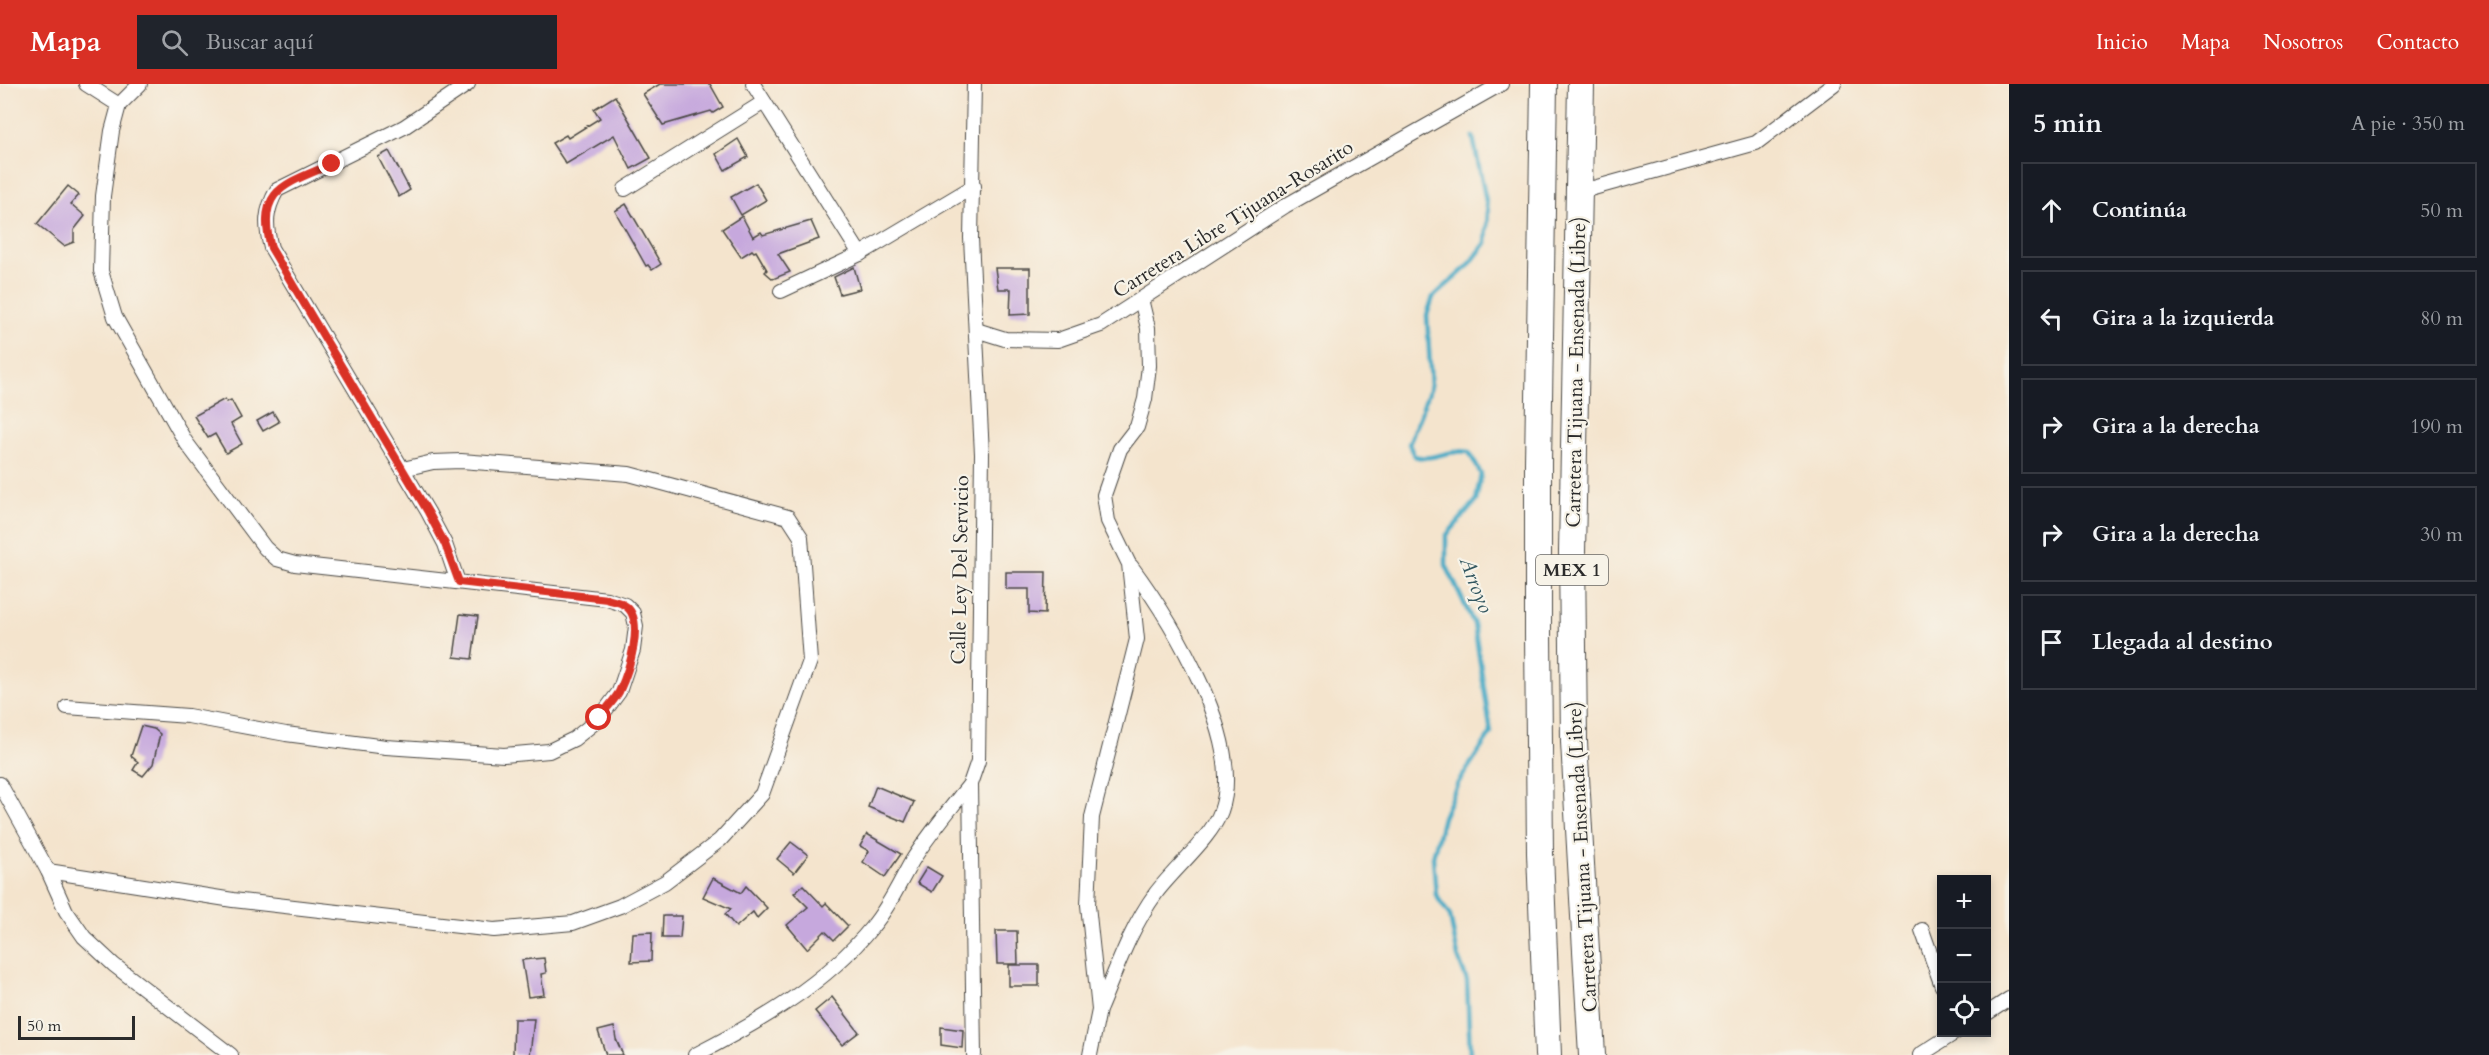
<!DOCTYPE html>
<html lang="es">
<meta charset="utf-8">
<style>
body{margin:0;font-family:Cardo,serif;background:#20242c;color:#f1f3f6}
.controls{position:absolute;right:18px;bottom:18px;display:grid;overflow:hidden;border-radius:0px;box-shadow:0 3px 9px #0003}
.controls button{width:54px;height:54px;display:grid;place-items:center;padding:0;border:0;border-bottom:2px solid #363941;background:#171b24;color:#f1f3f6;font:30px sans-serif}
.scale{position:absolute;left:18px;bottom:15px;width:117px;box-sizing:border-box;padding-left:6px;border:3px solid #2b2b2b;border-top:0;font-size:16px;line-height:21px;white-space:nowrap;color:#2b2b2b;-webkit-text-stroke:4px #f7f3e8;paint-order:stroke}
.stop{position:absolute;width:18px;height:18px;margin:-14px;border:4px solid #d93025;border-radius:50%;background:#fff}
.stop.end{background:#d93025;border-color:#fff;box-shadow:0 2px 6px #0008}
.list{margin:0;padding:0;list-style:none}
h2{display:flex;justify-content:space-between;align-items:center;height:78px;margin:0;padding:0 24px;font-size:26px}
h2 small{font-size:20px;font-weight:400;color:#9ea1a6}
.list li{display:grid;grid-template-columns:39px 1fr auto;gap:18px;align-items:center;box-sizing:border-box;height:96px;margin:0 12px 12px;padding:0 12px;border:2px solid #363941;border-radius:0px}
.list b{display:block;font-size:22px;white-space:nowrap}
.list em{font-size:20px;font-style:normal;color:#9ea1a6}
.icon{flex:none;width:33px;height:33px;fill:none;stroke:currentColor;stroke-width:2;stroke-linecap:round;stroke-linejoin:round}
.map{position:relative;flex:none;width:2009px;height:971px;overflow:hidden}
header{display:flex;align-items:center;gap:36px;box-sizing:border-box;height:84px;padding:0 30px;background:#d93025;color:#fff}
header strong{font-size:28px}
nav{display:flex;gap:33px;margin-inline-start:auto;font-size:21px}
.search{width:420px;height:54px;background:#20242c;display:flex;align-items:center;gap:15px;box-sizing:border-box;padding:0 21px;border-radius:0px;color:#9ea1a6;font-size:22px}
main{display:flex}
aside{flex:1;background:#171b24}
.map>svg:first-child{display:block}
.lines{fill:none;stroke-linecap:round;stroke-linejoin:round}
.stream{stroke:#46abc6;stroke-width:4.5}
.building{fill:#c6a8dd}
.street-casing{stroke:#494743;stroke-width:16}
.highway-casing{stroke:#494743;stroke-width:28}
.street{stroke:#fff;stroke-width:14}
.highway{stroke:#fff;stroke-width:26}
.route{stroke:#d93025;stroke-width:8}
.labels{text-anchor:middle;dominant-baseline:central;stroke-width:4.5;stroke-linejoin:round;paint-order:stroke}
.shield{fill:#f7f3e8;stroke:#686764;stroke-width:1.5}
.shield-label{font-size:18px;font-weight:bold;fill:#2b2b2b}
.street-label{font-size:20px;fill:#2b2b2b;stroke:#f7f3e8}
.water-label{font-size:21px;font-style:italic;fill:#345861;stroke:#f7f3e8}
</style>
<header>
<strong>Mapa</strong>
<div class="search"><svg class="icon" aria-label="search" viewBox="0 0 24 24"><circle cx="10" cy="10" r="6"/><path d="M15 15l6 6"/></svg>Buscar aquí</div>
<nav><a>Inicio</a><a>Mapa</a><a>Nosotros</a><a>Contacto</a></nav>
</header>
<main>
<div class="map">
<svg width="2009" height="971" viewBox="0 0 2009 971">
<rect width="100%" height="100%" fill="#f7f3e8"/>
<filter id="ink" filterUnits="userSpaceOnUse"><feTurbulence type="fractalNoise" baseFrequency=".0167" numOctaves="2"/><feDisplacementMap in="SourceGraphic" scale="12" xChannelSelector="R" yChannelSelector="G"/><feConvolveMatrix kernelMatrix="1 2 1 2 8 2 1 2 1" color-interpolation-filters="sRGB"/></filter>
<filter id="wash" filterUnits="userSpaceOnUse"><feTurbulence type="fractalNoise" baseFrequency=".008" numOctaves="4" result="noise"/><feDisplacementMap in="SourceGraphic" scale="24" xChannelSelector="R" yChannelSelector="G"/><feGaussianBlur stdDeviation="1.35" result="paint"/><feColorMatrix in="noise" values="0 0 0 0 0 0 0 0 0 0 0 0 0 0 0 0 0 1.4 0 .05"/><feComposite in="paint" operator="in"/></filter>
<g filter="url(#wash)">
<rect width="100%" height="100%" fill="#f4e4cd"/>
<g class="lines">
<path class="stream" d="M 1470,971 L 1467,897 L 1458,873 L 1450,832 L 1436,811 L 1433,773 L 1443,733 L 1458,699 L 1491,649 L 1474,540 L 1446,481 L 1446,452 L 1476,417 L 1481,390 L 1469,368 C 1449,364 1433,378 1414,372 L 1409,360 L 1431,302 L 1427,231 L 1433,213 L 1468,182 L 1486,159 L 1488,127 L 1473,53"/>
</g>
<g id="blocks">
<g class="building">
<path d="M 660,0 L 710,0 L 723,23 L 713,29 L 711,27 L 663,41 L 643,10 Z"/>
<path d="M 615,12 L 651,74 L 631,85 L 614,51 L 566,80 L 552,59 L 566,51 L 568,54 L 600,34 L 594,25 Z"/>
<path d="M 738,55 L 748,73 L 725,86 L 716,70 Z"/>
<path d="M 389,67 L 410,106 L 399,113 L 378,73 Z"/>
<path d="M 756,99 L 766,116 L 741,131 L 731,113 Z"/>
<path d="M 68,102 L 79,111 L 71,120 L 85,132 L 74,146 L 74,158 L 64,162 L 37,140 Z"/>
<path d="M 626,120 L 661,180 L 652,186 L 648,181 L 646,182 L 615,127 Z"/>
<path d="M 742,132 L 753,153 L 761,148 L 763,151 L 811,137 L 819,155 L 778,170 L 790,188 L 773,195 L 765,188 L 767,186 L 756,167 L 754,168 L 752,166 L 741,173 L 722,145 Z"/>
<path d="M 854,183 L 860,205 L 840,210 L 834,193 Z"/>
<path d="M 995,184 L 1030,184 L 1030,230 L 1010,231 L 1011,205 L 998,205 Z"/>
<path d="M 225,315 L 227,318 L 231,316 L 241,334 L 231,340 L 242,360 L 226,369 L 215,350 L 208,354 L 194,332 Z"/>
<path d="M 273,328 L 279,338 L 263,347 L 257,337 Z"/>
<path d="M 1006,488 L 1046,488 L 1045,530 L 1029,529 L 1029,505 L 1006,505 Z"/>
<path d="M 460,530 L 478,532 L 472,575 L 454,573 Z"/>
<path d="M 141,642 L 154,645 L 160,650 L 153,680 L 143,692 L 133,686 L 138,678 L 131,672 Z"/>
<path d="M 876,702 L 914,718 L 905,738 L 868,723 Z"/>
<path d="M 867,750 L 901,770 L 885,793 L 863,778 L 869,767 L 860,762 Z"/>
<path d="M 791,758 L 808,771 L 794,789 L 777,775 Z"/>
<path d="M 927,783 L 942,792 L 932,808 L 917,799 Z"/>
<path d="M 713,794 L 741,809 L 746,802 L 767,824 L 757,834 L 753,828 L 736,843 L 725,830 L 731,825 L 703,813 Z"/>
<path d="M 803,801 L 823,822 L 826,819 L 848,842 L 834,856 L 825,847 L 807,865 L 787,841 L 808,823 L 794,809 Z"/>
<path d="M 663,832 L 682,832 L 680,854 L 662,854 Z"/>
<path d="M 996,847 L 1017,847 L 1018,880 L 997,880 Z"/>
<path d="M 652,848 L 651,877 L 631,878 L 633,849 Z"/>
<path d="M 544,874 L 546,889 L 541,890 L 544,911 L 528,913 L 522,876 Z"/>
<rect x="1009" y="881" width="30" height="21"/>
<path d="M 832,913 L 859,948 L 842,961 L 815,927 Z"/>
<path d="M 514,935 L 534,935 L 530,971 L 513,971 Z"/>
<path d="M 614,943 L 616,955 L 623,971 L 606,971 L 598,947 Z"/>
<path d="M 941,943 L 963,946 L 962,964 L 941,961 Z"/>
</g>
</g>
</g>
<g filter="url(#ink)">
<use href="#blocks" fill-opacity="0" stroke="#494743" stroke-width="1.5"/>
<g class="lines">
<g class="street-casing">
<g id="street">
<path d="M 86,0 L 119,21"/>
<path d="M 753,0 L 860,170"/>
<path d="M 625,105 L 764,18"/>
<path d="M 1579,108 L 1756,59 L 1834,0"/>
<path d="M 781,207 L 860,170 L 974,102"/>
<path d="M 976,246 L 1005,255 L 1058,256 L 1101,241 L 1285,122 L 1501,0"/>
<path d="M 458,498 L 445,460 L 428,428 L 271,164 C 265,141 265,127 277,106 L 404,43 L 468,0"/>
<path d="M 67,623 L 188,632 L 286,650 L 386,663 L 504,671 L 549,667 L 574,655 L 599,635 L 619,608 L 633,566 L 636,542 L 633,529 L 625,521 L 607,515 L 295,480 L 277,475 L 265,464 L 185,357 L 115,233 L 101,187 L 103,112 L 112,47 L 119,21 L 140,0"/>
<path d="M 0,700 L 48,787 L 66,827 L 84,853 L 114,881 L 231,971"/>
<path d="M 48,787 L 233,816 L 494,846 L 573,839 L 620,822 L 665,798 L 720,756 L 762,710 L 810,577 L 801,453 L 788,433 L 629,390 L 461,377 L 433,378 L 403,385"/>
<path d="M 1922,846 L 1942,902"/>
<path d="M 1100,924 C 1116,886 1131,843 1156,809 C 1173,786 1212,753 1221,727 C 1246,658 1171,536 1131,482"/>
<path d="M 1986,930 L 2009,915"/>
<path d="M 695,971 C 759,938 826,900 872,843 C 889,823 899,800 912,777 C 929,750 950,725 970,700"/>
<path d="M 974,971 L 970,700 L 978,677 L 982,370 L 971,154 L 974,0"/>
<path d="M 1090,971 L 1099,926 L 1088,821 L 1092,733 L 1137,555 L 1129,480 L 1108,437 L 1104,411 L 1120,365 L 1137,343 L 1145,315 L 1149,282 L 1148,244 L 1141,215"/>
<path d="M 1920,971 L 1956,948"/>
</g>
</g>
<g class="highway-casing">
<g id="highway">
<path d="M 1544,0 L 1538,379 L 1538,550 L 1540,769 L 1548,971"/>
<path d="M 1581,0 L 1572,468 L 1574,658 L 1592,971"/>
</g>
</g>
<use href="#street" class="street"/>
<use href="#highway" class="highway"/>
</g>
</g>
<g class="lines" filter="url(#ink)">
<path class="route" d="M 332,80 C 286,100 255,105 271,164 L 428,428 L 445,460 L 459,498 L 607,515 C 612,517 620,518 624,521 C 647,534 628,589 619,608 C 614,617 605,626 599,634"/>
</g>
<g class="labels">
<rect class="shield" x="1536" y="471" width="72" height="30" rx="4.5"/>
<g class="shield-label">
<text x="1572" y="486">MEX 1</text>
</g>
<g class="street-label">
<text transform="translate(1233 135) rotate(-32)">Carretera Libre Tijuana-Rosarito</text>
<text transform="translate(1576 288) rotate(-89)">Carretera Tijuana - Ensenada (Libre)</text>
<text transform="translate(960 486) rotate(-89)">Calle Ley Del Servicio</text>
<text transform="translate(1582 773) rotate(-93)">Carretera Tijuana - Ensenada (Libre)</text>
</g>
<g class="water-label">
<text transform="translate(1476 501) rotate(69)">Arroyo</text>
</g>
</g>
</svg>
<div class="controls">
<button>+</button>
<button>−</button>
<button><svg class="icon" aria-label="locate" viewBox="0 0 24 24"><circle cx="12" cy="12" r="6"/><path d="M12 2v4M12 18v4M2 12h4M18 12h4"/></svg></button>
</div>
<div class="scale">50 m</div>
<div class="stop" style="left:599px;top:634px"></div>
<div class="stop end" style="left:332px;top:80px"></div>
</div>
<aside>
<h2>5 min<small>A pie · 350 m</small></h2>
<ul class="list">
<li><svg class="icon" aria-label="ahead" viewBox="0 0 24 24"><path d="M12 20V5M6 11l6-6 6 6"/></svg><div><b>Continúa</b></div><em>50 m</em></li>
<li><svg class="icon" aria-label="left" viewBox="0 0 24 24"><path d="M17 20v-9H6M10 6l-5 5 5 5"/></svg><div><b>Gira a la izquierda</b></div><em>80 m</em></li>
<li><svg class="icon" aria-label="right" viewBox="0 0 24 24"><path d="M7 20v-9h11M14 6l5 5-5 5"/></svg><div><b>Gira a la derecha</b></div><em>190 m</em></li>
<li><svg class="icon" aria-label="right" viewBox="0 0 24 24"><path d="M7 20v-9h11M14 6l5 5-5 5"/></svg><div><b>Gira a la derecha</b></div><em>30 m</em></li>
<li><svg class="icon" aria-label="arrive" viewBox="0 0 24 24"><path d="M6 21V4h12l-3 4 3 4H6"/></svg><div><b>Llegada al destino</b></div></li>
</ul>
</aside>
</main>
